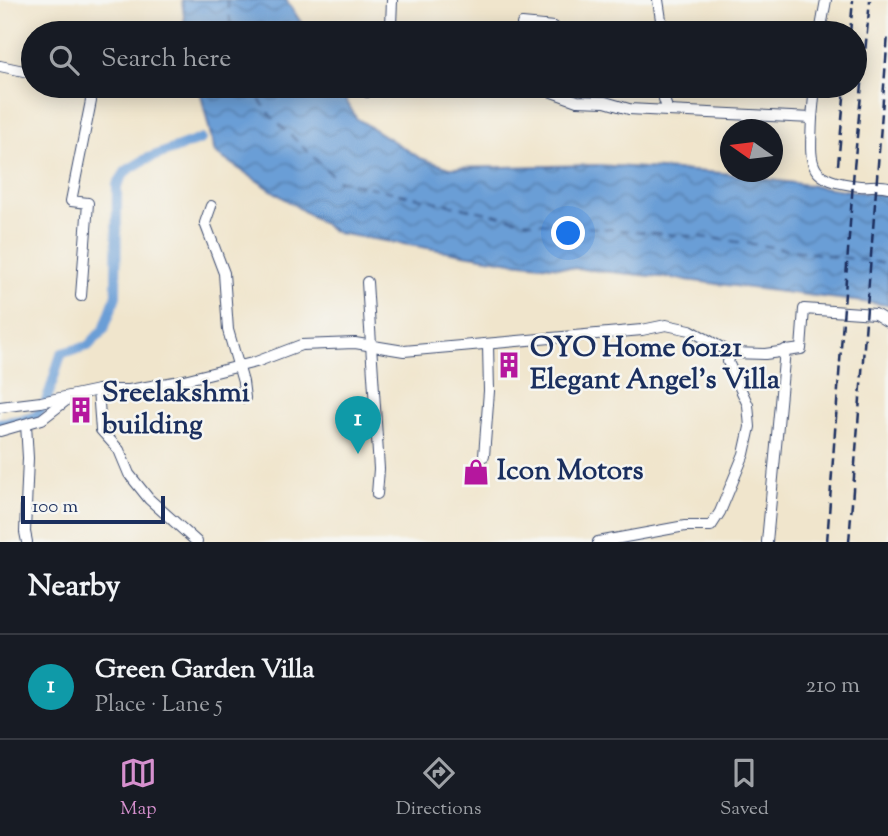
<!DOCTYPE html>
<meta charset="utf-8">
<style>
body{margin:0;font-family:"Sorts Mill Goudy",serif;background:#242831;color:#f1f3f6}
.compass{position:absolute;left:720px;top:119px;width:63px;height:63px;border-radius:50%;background:#171b24;box-shadow:0 4px 18px #0003;rotate:284deg}
.scale{position:absolute;left:21px;bottom:18px;width:144px;box-sizing:border-box;padding-left:7px;border:4px solid #1b2f5e;border-top:0;font-size:19px;line-height:24px;white-space:nowrap;color:#1b2f5e;-webkit-text-stroke:5px #f6f6f2;paint-order:stroke}
.you{position:absolute;left:569px;top:234px;width:24px;height:24px;margin:-18px;border:5px solid #fff;border-radius:50%;background:#1a73e8;box-shadow:0 0 0 10px #1a73e833}
.badge{display:grid;place-items:center;width:46px;height:46px;border-radius:50%;background:#d690ce;color:#fff;font-size:23px;font-weight:700}
.pin{position:absolute;translate:-50% -58px;filter:drop-shadow(0 2px 4px #0008)}
.pin::after{content:'';position:absolute;top:37px;width:24px;height:21px;background:inherit;clip-path:polygon(0 0,100% 0,50% 100%)}
.list{margin:0;padding:0;list-style:none}
h2{display:flex;justify-content:space-between;align-items:center;height:91px;margin:0;padding:0 28px;font-size:30px}
h2 small{font-size:23px;font-weight:400;color:#9ea1a6}
.list li{display:grid;grid-template-columns:46px 1fr auto;gap:21px;align-items:center;box-sizing:border-box;height:105px;padding:0 28px;border-top:2px solid #363941}
.list b{display:block;font-size:26px;white-space:nowrap}
.list p{margin:0;font-size:23px;white-space:nowrap;color:#9ea1a6}
.list em{font-size:23px;font-style:normal;color:#9ea1a6}
.icon{flex:none;width:38px;height:38px;fill:none;stroke:currentColor;stroke-width:2;stroke-linecap:round;stroke-linejoin:round}
.map{position:relative;flex:none;width:888px;height:542px;overflow:hidden}
.search{position:absolute;background:#171b24;box-shadow:0 4px 18px #0003;left:21px;right:21px;top:21px;height:77px;display:flex;align-items:center;gap:18px;box-sizing:border-box;padding:0 24px;border-radius:38px;color:#9ea1a6;font-size:26px}
.sheet{height:196px;background:#171b24}
nav{display:flex;justify-content:space-around;align-items:center;box-sizing:border-box;height:98px;border-top:2px solid #363941;background:#171b24;font-size:19px;color:#9ea1a6}
nav a{display:grid;justify-items:center;gap:4px}
nav .on{color:#d690ce}
.map>svg:first-child{display:block}
.water{fill:url(#water-waves);stroke:#43669a;stroke-width:2}
.lines{fill:none;stroke-linecap:round;stroke-linejoin:round}
.canal{stroke:#6b9ed6;stroke-width:10}
.ferry{stroke:#375688;stroke-width:2;stroke-dasharray:9 7;stroke-linecap:butt}
.minor-casing{stroke:#3b4a6e;stroke-width:12}
.minor{stroke:#fff;stroke-width:10}
.rail{stroke:#1b2f5e;stroke-width:2.5;stroke-dasharray:10 5;stroke-linecap:butt}
.labels{text-anchor:middle;dominant-baseline:central;stroke-width:5;stroke-linejoin:round;paint-order:stroke}
.poi-label{font-size:28px;font-weight:bold;fill:#1b2f5e;stroke:#f6f6f2;text-anchor:start}
</style>
<div class="map">
<svg width="888" height="542" viewBox="0 0 888 542">
<defs>
<pattern id="water-waves" width="16" height="10" patternUnits="userSpaceOnUse" patternTransform="scale(1.75)"><rect width="16" height="10" fill="#6b9ed6"/><path d="M0 5q4-4 8 0t8 0" fill="none" stroke="#5781b1"/></pattern>
</defs>
<rect width="100%" height="100%" fill="#f6f6f2"/>
<filter id="ink" filterUnits="userSpaceOnUse"><feTurbulence type="fractalNoise" baseFrequency=".0143" numOctaves="2"/><feDisplacementMap in="SourceGraphic" scale="14" xChannelSelector="R" yChannelSelector="G"/><feConvolveMatrix kernelMatrix="1 2 1 2 8 2 1 2 1" color-interpolation-filters="sRGB"/></filter>
<filter id="wash" filterUnits="userSpaceOnUse"><feTurbulence type="fractalNoise" baseFrequency=".00686" numOctaves="4" result="noise"/><feDisplacementMap in="SourceGraphic" scale="28" xChannelSelector="R" yChannelSelector="G"/><feGaussianBlur stdDeviation="1.57" result="paint"/><feColorMatrix in="noise" values="0 0 0 0 0 0 0 0 0 0 0 0 0 0 0 0 0 1.4 0 .05"/><feComposite in="paint" operator="in"/></filter>
<g filter="url(#wash)">
<rect width="100%" height="100%" fill="#f0e5cc"/>
<g class="water">
<path d="M 182,0 L 286,0 L 308,33 L 186,33 Z"/>
<path d="M 199,86 L 338,86 L 356,118 L 420,158 L 450,168 L 597,165 L 722,173 L 888,196 L 888,305 L 662,277 L 512,262 L 337,233 L 215,153 Z"/>
</g>
<g class="lines">
<path class="canal" d="M 0,423 C 11,421 23,420 33,417 C 49,411 54,369 62,353 L 88,346 L 104,329 L 116,296 L 117,185 L 126,171 L 146,159 L 201,139"/>
<g class="ferry">
<path d="M 227,0 L 232,33"/>
<path d="M 250,86 L 271,116 L 337,180 L 529,222 L 711,238 L 888,264"/>
</g>
</g>
</g>
<g filter="url(#ink)">
<g class="lines">
<g class="minor-casing">
<g id="minor">
<path d="M 658,0 L 663,33"/>
<path d="M 522,24 L 554,27 L 553,33"/>
<path d="M 388,33 L 391,25 L 392,0"/>
<path d="M 820,33 L 826,0"/>
<path d="M 0,66 L 33,73"/>
<path d="M 523,86 L 541,88 L 577,101 L 605,102 L 629,109 L 668,111 L 664,99 L 665,86"/>
<path d="M 367,92 L 370,86"/>
<path d="M 668,111 L 812,118 L 815,86"/>
<path d="M 812,118 C 810,166 806,180 860,186 C 869,187 879,184 888,187"/>
<path d="M 211,206 L 205,223 L 224,273 L 228,330 L 243,382 L 245,398"/>
<path d="M 367,282 L 379,469 L 377,494"/>
<path d="M 81,296 L 88,203 L 71,201 L 91,101 L 89,86"/>
<path d="M 98,390 L 129,390 L 180,381 L 256,362 L 301,345 L 355,343 L 404,351 L 642,330 L 666,325 L 690,330 L 731,353 L 765,354 L 801,349 L 804,309 L 875,314 L 888,322"/>
<path d="M 0,407 L 41,402 L 98,390 L 101,430 L 119,450 L 129,474 L 149,499 L 197,542"/>
<path d="M 26,424 L 28,458 L 25,532 L 27,542"/>
<path d="M 0,431 L 42,419 L 68,399"/>
<path d="M 484,456 L 489,391 L 488,345"/>
<path d="M 598,542 L 685,526 L 711,526 L 720,512 L 744,454 L 750,427 L 748,405 L 728,362 L 731,353"/>
<path d="M 767,542 L 785,350"/>
</g>
</g>
<use href="#minor" class="minor"/>
<g class="rail">
<path d="M 850,33 L 853,0"/>
<path d="M 838,165 L 845,86"/>
<path d="M 827,542 L 854,168 L 870,0"/>
<path d="M 849,542 L 888,34"/>
</g>
</g>
</g>
<defs>
<g id="building-bare" transform="scale(2.1)"><path d="M-4-6H4V6H1V3H-1V6H-4ZM-2.5-4.3h1.7v1.8h-1.7ZM.8-4.3h1.7v1.8H.8ZM-2.5-1h1.7V.8h-1.7ZM.8-1h1.7V.8H.8Z" fill="#b5179e" stroke="#f6f6f2" stroke-width="2.5" paint-order="stroke"/></g>
<g id="shop-bare" transform="scale(2.1)"><path d="M-5-2.5h2.3a2.7 3.5 0 0 1 5.4 0H5L5.5 6h-11ZM-1.5-2.5h3a1.5 2.3 0 0 0-3 0Z" fill="#b5179e" stroke="#f6f6f2" stroke-width="2.5" paint-order="stroke"/></g>
</defs>
<g fill-rule="evenodd">
<use href="#building-bare" x="509" y="365"/>
<use href="#building-bare" x="81" y="410"/>
<use href="#shop-bare" x="476" y="472"/>
</g>
<g class="labels">
<g class="poi-label">
<text x="530" y="349">OYO Home 60121<tspan x="530" dy="32">Elegant Angel's Villa</tspan></text>
<text x="102" y="394">Sreelakshmi<tspan x="102" dy="32">building</tspan></text>
<text x="497" y="472">Icon Motors</text>
</g>
</g>
</svg>
<svg class="compass" viewBox="-18 -18 36 36"><path d="M0-13l5 13h-10z" fill="#e53935"/><path d="M0 13l5-13h-10z" fill="#9ea1a6"/></svg>
<div class="scale">100 m</div>
<div class="you"></div>
<div class="pin badge" style="left:358px;top:454px;background:#0f9aa8">1</div>
<div class="search"><svg class="icon" aria-label="search" viewBox="0 0 24 24"><circle cx="10" cy="10" r="6"/><path d="M15 15l6 6"/></svg>Search here</div>
</div>
<section class="sheet">
<h2>Nearby<small></small></h2>
<ul class="list">
<li><span class="badge" style="background:#0f9aa8">1</span><div><b>Green Garden Villa</b><p>Place · Lane 5</p></div><em>210 m</em></li>
</ul>
</section>
<nav>
<a class="on"><svg class="icon" aria-label="map" viewBox="0 0 24 24"><path d="M3 6l6-2 6 2 6-2v14l-6 2-6-2-6 2zM9 4v14M15 6v14"/></svg>Map</a>
<a><svg class="icon" aria-label="directions" viewBox="0 0 24 24"><path d="M12 3l9 9-9 9-9-9zM9 14v-3h6M13 9l2 2-2 2"/></svg>Directions</a>
<a><svg class="icon" aria-label="saved" viewBox="0 0 24 24"><path d="M7 4h10v16l-5-4-5 4z"/></svg>Saved</a>
</nav>
